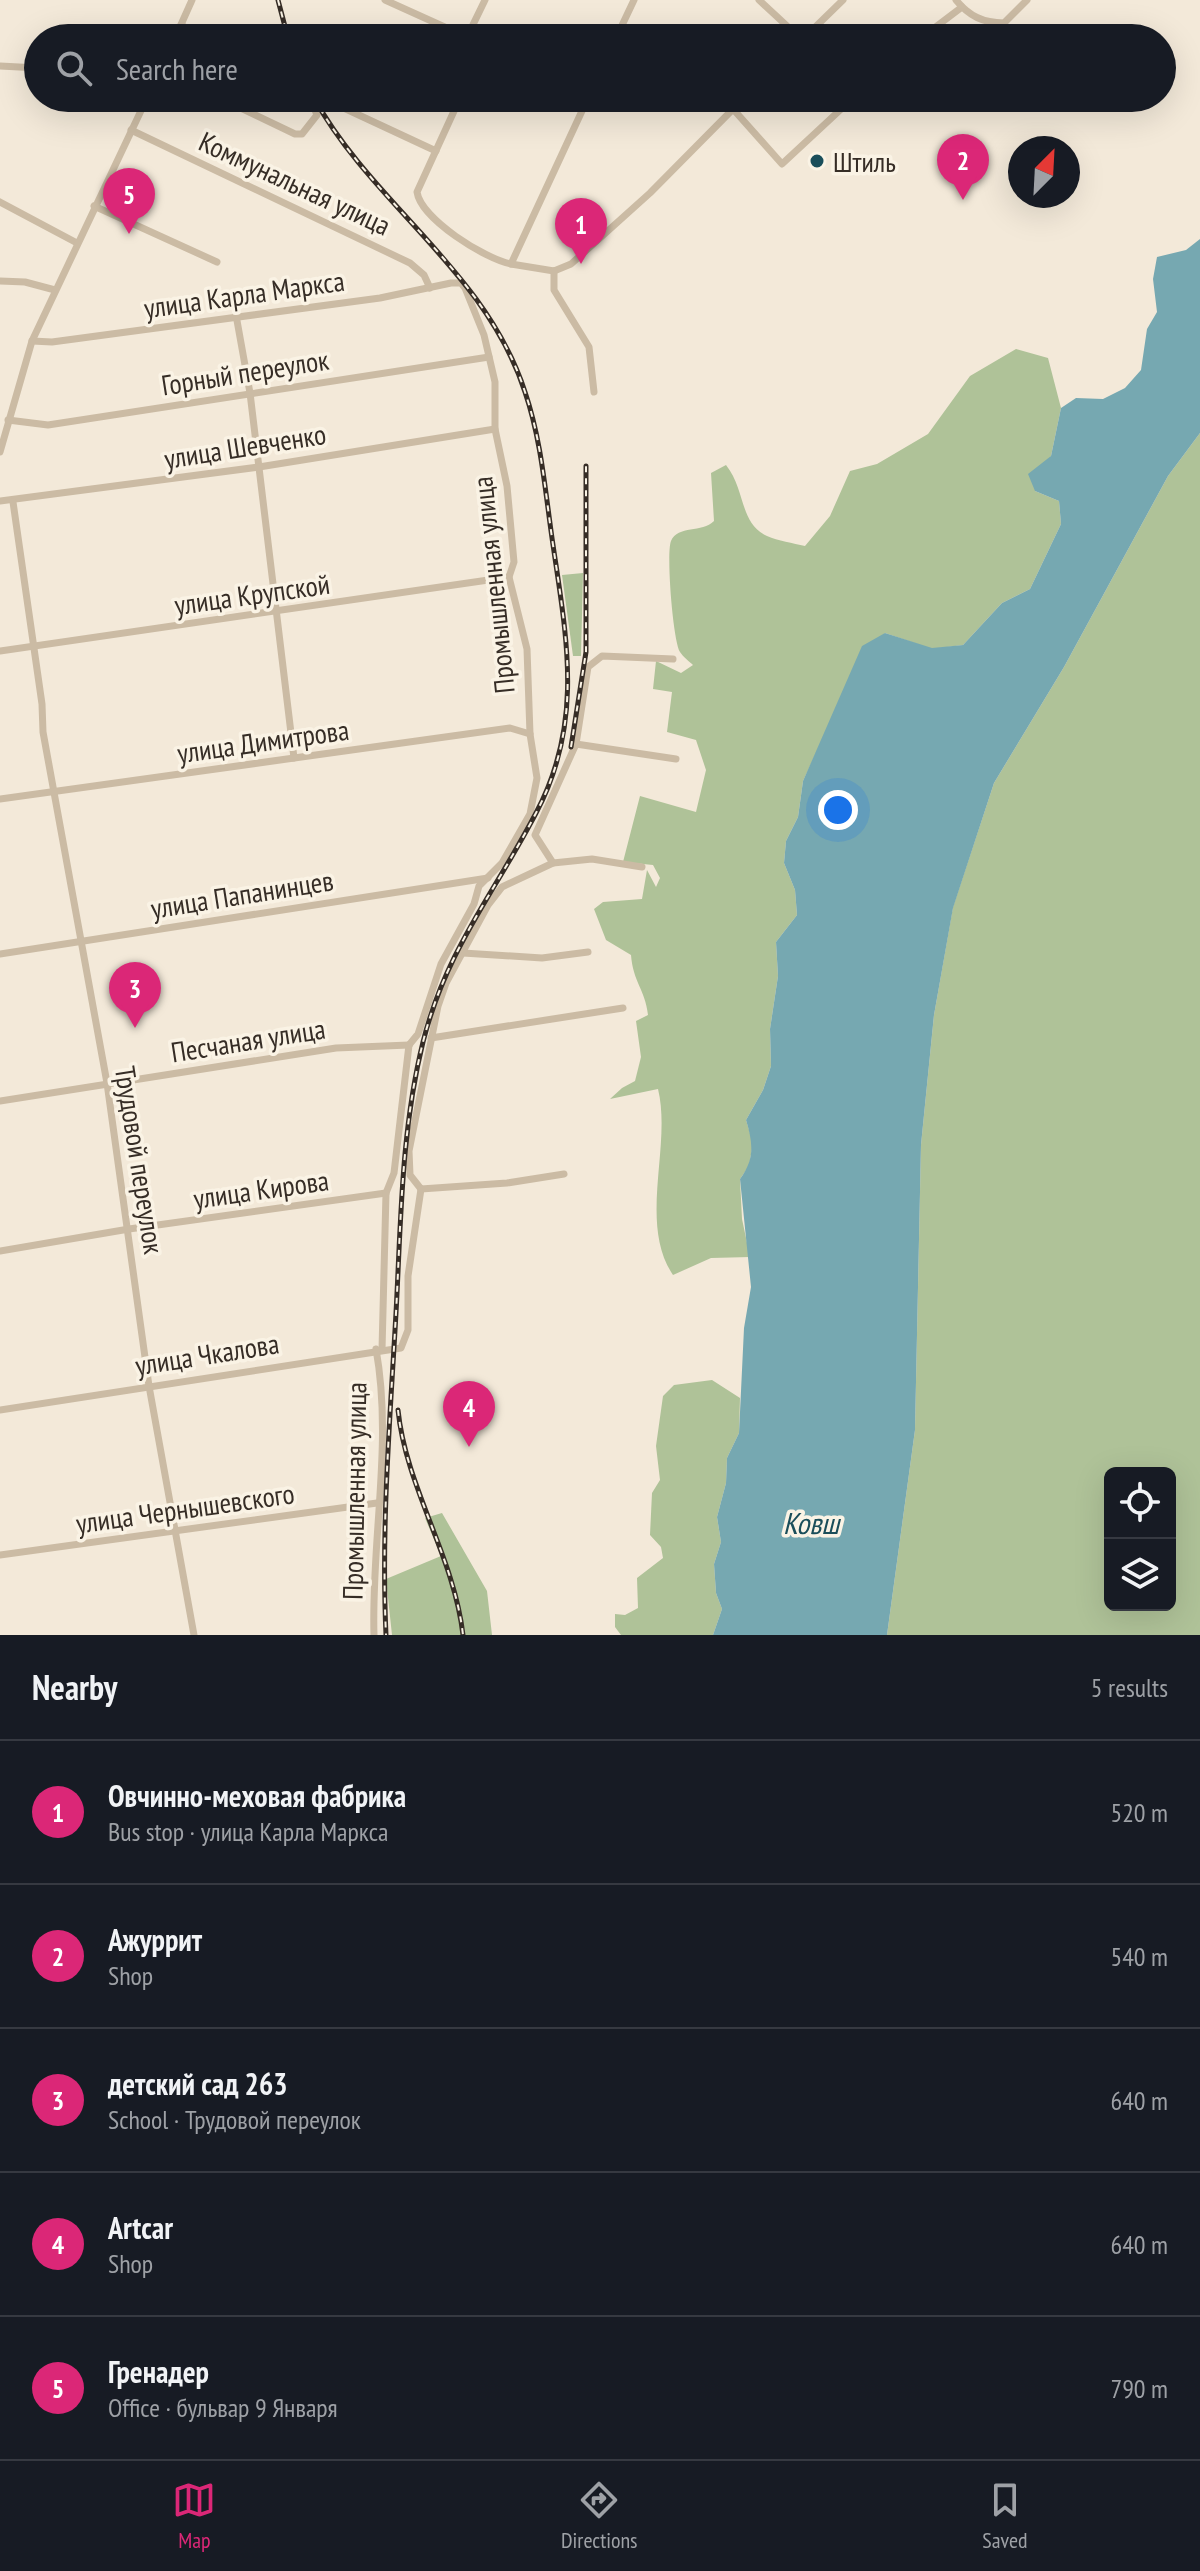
<!DOCTYPE html>
<meta charset="utf-8">
<style>
body{margin:0;font-family:"PT Sans Narrow",sans-serif;background:#20242c;color:#f1f3f6}
.controls{position:absolute;right:24px;bottom:24px;display:grid;overflow:hidden;border-radius:12px;box-shadow:0 8px 32px #0002}
.controls button{width:72px;height:72px;display:grid;place-items:center;padding:0;border:0;border-bottom:2px solid #363941;background:#171b24;color:#f1f3f6;font:40px sans-serif}
.compass{position:absolute;left:1008px;top:136px;width:72px;height:72px;border-radius:50%;background:#171b24;box-shadow:0 8px 32px #0002;rotate:24deg}
.you{position:absolute;left:838px;top:810px;width:28px;height:28px;margin:-20px;border:6px solid #fff;border-radius:50%;background:#1a73e8;box-shadow:0 0 0 12px #1a73e833}
.badge{display:grid;place-items:center;width:52px;height:52px;border-radius:50%;background:#db2777;color:#fff;font-size:26px;font-weight:700}
.pin{position:absolute;translate:-50% -66px;filter:drop-shadow(0 2px 4px #0008)}
.pin::after{content:'';position:absolute;top:42px;width:28px;height:24px;background:inherit;clip-path:polygon(0 0,100% 0,50% 100%)}
.list{margin:0;padding:0;list-style:none}
h2{display:flex;justify-content:space-between;align-items:center;height:104px;margin:0;padding:0 32px;font-size:34px}
h2 small{font-size:26px;font-weight:400;color:#9ea1a6}
.list li{display:grid;grid-template-columns:52px 1fr auto;gap:24px;align-items:center;box-sizing:border-box;height:144px;padding:0 32px;border-top:2px solid #363941}
.list b{display:block;font-size:30px;white-space:nowrap}
.list p{margin:0;font-size:26px;white-space:nowrap;color:#9ea1a6}
.list em{font-size:26px;font-style:normal;color:#9ea1a6}
.icon{flex:none;width:44px;height:44px;fill:none;stroke:currentColor;stroke-width:2;stroke-linecap:round;stroke-linejoin:round}
.map{position:relative;flex:none;width:1200px;height:1635px;overflow:hidden}
.search{position:absolute;background:#171b24;box-shadow:0 8px 32px #0002;left:24px;right:24px;top:24px;height:88px;display:flex;align-items:center;gap:20px;box-sizing:border-box;padding:0 28px;border-radius:44px;color:#9ea1a6;font-size:30px}
.sheet{height:824px;background:#171b24}
nav{display:flex;justify-content:space-around;align-items:center;box-sizing:border-box;height:112px;border-top:2px solid #363941;background:#171b24;font-size:22px;color:#9ea1a6}
nav a{display:grid;justify-items:center;gap:4px}
nav .on{color:#db2777}
.map>svg:first-child{display:block}
.green{fill:#afc298;fill-rule:evenodd}
.water{fill:#76a8b1}
.lines{fill:none;stroke-linecap:round;stroke-linejoin:round}
.street{stroke:#cbbba4;stroke-width:7}
.rail-casing{stroke:#362d26;stroke-width:5}
.rail{stroke:#faf3e5;stroke-width:2;stroke-dasharray:6;stroke-linecap:butt}
.poi-dot{fill:#1a4e5a;stroke:#faf3e5;stroke-width:3}
.labels{text-anchor:middle;dominant-baseline:central;stroke-width:7;stroke-linejoin:round;paint-order:stroke}
.poi-label{font-size:28px;fill:#362d26;stroke:#faf3e5;text-anchor:start}
.street-label{font-size:28px;fill:#362d26;stroke:#faf3e5}
.water-label{font-size:30px;font-style:italic;fill:#1a4e5a;stroke:#faf3e5}
</style>
<div class="map">
<svg width="1200" height="1635" viewBox="0 0 1200 1635">
<rect width="100%" height="100%" fill="#f3e9d9"/>
<g class="green">
<path d="M 1016,349 L 1048,358 L 1061,408 L 1051,456 L 1035,491 L 1059,501 L 1061,524 L 1030,589 L 1002,603 L 963,645 L 932,649 L 885,633 L 829,725 L 803,781 L 798,817 L 786,841 L 784,863 L 795,890 L 797,915 L 776,942 L 778,976 L 770,1029 L 771,1066 L 763,1090 L 746,1120 L 753,1143 L 749,1166 L 740,1179 L 742,1219 L 750,1257 L 711,1258 L 673,1275 C 638,1223 672,1146 658,1089 L 610,1099 L 622,1088 L 635,1081 L 641,1057 L 636,1021 L 648,1015 C 645,989 633,982 631,955 L 606,940 L 594,909 L 603,902 L 642,899 L 647,870 L 656,887 L 660,878 L 653,865 L 623,862 L 640,796 L 696,812 L 706,770 L 696,740 L 667,732 L 672,692 L 653,689 L 656,661 L 681,673 L 693,665 C 690,662 683,657 680,652 C 673,641 666,553 671,541 C 678,525 702,533 714,521 L 711,473 L 726,465 C 746,490 739,523 767,536 C 778,541 793,543 805,546 L 830,516 L 850,471 L 877,464 L 928,434 L 970,376 Z"/>
<path d="M 1200,433 L 1200,1635 L 887,1635 L 915,1430 L 921,1145 L 934,1015 L 953,907 L 994,783 L 1064,667 L 1168,476 ZM 1110,1473 L 1170,1473 L 1170,1605 L 1110,1605 Z"/>
<path d="M 583,573 L 581,656 L 573,656 L 562,575 Z"/>
<path d="M 712,1380 L 740,1398 L 739,1433 L 727,1458 L 726,1483 L 717,1517 L 721,1542 L 714,1564 L 716,1593 L 722,1609 L 713,1635 L 621,1635 L 615,1627 L 615,1614 L 625,1615 L 638,1608 L 637,1578 L 663,1558 L 661,1547 L 650,1535 L 652,1493 L 660,1480 L 656,1446 L 663,1396 L 674,1385 Z"/>
<path d="M 442,1513 L 487,1591 L 492,1635 L 392,1635 L 386,1579 L 441,1556 L 425,1518 Z"/>
</g>
<path class="water" d="M 1200,239 L 1200,433 L 1168,476 L 1064,667 L 994,783 L 953,908 L 934,1015 L 921,1145 L 915,1430 L 887,1635 L 713,1635 L 722,1609 L 716,1593 L 714,1564 L 721,1542 L 717,1517 L 726,1483 L 727,1458 L 739,1433 L 744,1328 L 751,1287 L 740,1179 C 755,1159 753,1143 746,1120 L 763,1090 L 771,1066 L 770,1029 L 778,976 L 776,942 L 797,915 L 795,890 L 784,863 L 786,841 L 798,817 L 803,781 L 862,646 L 885,633 L 932,648 L 963,645 L 1002,603 L 1030,589 L 1061,524 L 1059,501 L 1035,491 L 1028,474 L 1051,456 L 1061,408 L 1076,398 L 1103,399 L 1125,388 L 1141,370 L 1147,329 L 1157,312 L 1153,279 L 1157,257 L 1186,250 Z"/>
<g class="lines">
<g class="street">
<path d="M 385,0 L 469,38"/>
<path d="M 759,0 L 800,38"/>
<path d="M 956,0 C 969,16 983,23 1004,23 L 1027,0"/>
<path d="M 181,25 L 206,38"/>
<path d="M 467,37 L 485,0"/>
<path d="M 175,38 L 192,0"/>
<path d="M 616,38 L 634,0"/>
<path d="M 804,38 L 843,0"/>
<path d="M 921,38 L 962,7"/>
<path d="M 0,66 L 38,68"/>
<path d="M 220,98 L 295,134 L 302,134 L 317,115 L 310,98"/>
<path d="M 460,98 L 417,192 C 421,219 485,259 511,264"/>
<path d="M 333,103 L 436,151"/>
<path d="M 733,109 L 782,164 L 853,98"/>
<path d="M 131,130 L 410,263 L 424,275 L 430,288"/>
<path d="M 0,202 L 77,243"/>
<path d="M 94,206 L 217,262"/>
<path d="M 554,271 L 571,264 L 650,193 L 744,98"/>
<path d="M 554,271 L 511,264 L 588,98"/>
<path d="M 554,271 L 554,290 L 589,347 L 594,392"/>
<path d="M 0,281 L 25,282 L 55,290"/>
<path d="M 236,315 L 250,393 L 294,758"/>
<path d="M 32,341 L 52,342 L 380,298 L 451,283 L 461,283 L 465,288 L 484,335 L 495,382 L 495,429 L 507,486 L 514,562 L 509,577 L 527,649 L 530,734 L 537,778 L 530,814 L 502,863 L 479,886 L 474,904 L 441,964 L 418,1034 L 409,1045"/>
<path d="M 8,420 L 48,425 L 489,357"/>
<path d="M 0,452 L 32,341 L 147,98"/>
<path d="M 0,501 L 259,467 L 495,429"/>
<path d="M 13,502 L 42,704 L 43,732 L 107,1083 L 149,1386 L 194,1635"/>
<path d="M 0,651 L 509,577"/>
<path d="M 576,744 L 676,759"/>
<path d="M 0,799 L 510,728 L 530,734"/>
<path d="M 553,863 L 592,859 L 642,867"/>
<path d="M 463,953 L 542,958 L 588,952"/>
<path d="M 0,954 L 488,878"/>
<path d="M 431,1038 L 623,1008"/>
<path d="M 0,1101 L 336,1048 L 409,1045"/>
<path d="M 421,1189 L 410,1175 L 409,1151 L 438,1006 L 446,983 L 488,905 L 502,887 L 553,863 L 535,835 L 576,744 L 588,667 L 602,656 L 673,659"/>
<path d="M 421,1189 L 507,1183 L 564,1174"/>
<path d="M 0,1251 L 129,1229 L 386,1193"/>
<path d="M 382,1350 L 386,1193 L 394,1173 L 409,1045"/>
<path d="M 0,1410 L 401,1348 L 408,1330 L 408,1276 L 421,1189"/>
<path d="M 0,1555 L 377,1503"/>
<path d="M 374,1635 C 371,1540 393,1443 376,1349"/>
</g>
<g class="rail-casing">
<g id="rail">
<path d="M 278,0 L 288,38"/>
<path d="M 314,98 C 373,205 486,271 525,392 C 541,439 545,489 552,538 C 566,635 585,721 536,813 C 494,894 446,950 423,1042 C 401,1131 401,1221 396,1313 C 390,1420 381,1527 386,1635"/>
<path d="M 571,747 L 586,652 L 586,466"/>
<path d="M 398,1410 C 406,1488 454,1556 463,1635"/>
</g>
</g>
<use href="#rail" class="rail"/>
</g>
<circle class="poi-dot" cx="817" cy="161" r="8"/>
<g class="labels">
<g class="poi-label">
<text x="833" y="161">Штиль</text>
</g>
<g class="street-label">
<text transform="translate(295 183) rotate(25)">Коммунальная улица</text>
<text transform="translate(244 294) rotate(-8)">улица Карла Маркса</text>
<text transform="translate(245 372) rotate(-9)">Горный переулок</text>
<text transform="translate(245 446) rotate(-9)">улица Шевченко</text>
<text transform="translate(493 585) rotate(-96)">Промышленная улица</text>
<text transform="translate(252 594) rotate(-8)">улица Крупской</text>
<text transform="translate(263 741) rotate(-8)">улица Димитрова</text>
<text transform="translate(242 894) rotate(-9)">улица Папанинцев</text>
<text transform="translate(248 1040) rotate(-9)">Песчаная улица</text>
<text transform="translate(140 1160) rotate(81)">Трудовой переулок</text>
<text transform="translate(261 1189) rotate(-8)">улица Кирова</text>
<text transform="translate(207 1354) rotate(-9)">улица Чкалова</text>
<text transform="translate(354 1491) rotate(-89)">Промышленная улица</text>
<text transform="translate(185 1508) rotate(-8)">улица Чернышевского</text>
</g>
<g class="water-label">
<text x="811" y="1522">Ковш</text>
</g>
</g>
</svg>
<div class="controls">
<button><svg class="icon" aria-label="locate" viewBox="0 0 24 24"><circle cx="12" cy="12" r="6"/><path d="M12 2v4M12 18v4M2 12h4M18 12h4"/></svg></button>
<button><svg class="icon" aria-label="layers" viewBox="0 0 24 24"><path d="M12 4l9 5-9 5-9-5zM3 14l9 5 9-5"/></svg></button>
</div>
<svg class="compass" viewBox="-18 -18 36 36"><path d="M0-13l5 13h-10z" fill="#e53935"/><path d="M0 13l5-13h-10z" fill="#9ea1a6"/></svg>
<div class="you"></div>
<div class="pin badge" style="left:581px;top:264px">1</div>
<div class="pin badge" style="left:963px;top:200px">2</div>
<div class="pin badge" style="left:135px;top:1028px">3</div>
<div class="pin badge" style="left:469px;top:1447px">4</div>
<div class="pin badge" style="left:129px;top:234px">5</div>
<div class="search"><svg class="icon" aria-label="search" viewBox="0 0 24 24"><circle cx="10" cy="10" r="6"/><path d="M15 15l6 6"/></svg>Search here</div>
</div>
<section class="sheet">
<h2>Nearby<small>5 results</small></h2>
<ul class="list">
<li><span class="badge">1</span><div><b>Овчинно-меховая фабрика</b><p>Bus stop · улица Карла Маркса</p></div><em>520 m</em></li>
<li><span class="badge">2</span><div><b>Ажуррит</b><p>Shop</p></div><em>540 m</em></li>
<li><span class="badge">3</span><div><b>детский сад 263</b><p>School · Трудовой переулок</p></div><em>640 m</em></li>
<li><span class="badge">4</span><div><b>Artcar</b><p>Shop</p></div><em>640 m</em></li>
<li><span class="badge">5</span><div><b>Гренадер</b><p>Office · бульвар 9 Января</p></div><em>790 m</em></li>
</ul>
</section>
<nav>
<a class="on"><svg class="icon" aria-label="map" viewBox="0 0 24 24"><path d="M3 6l6-2 6 2 6-2v14l-6 2-6-2-6 2zM9 4v14M15 6v14"/></svg>Map</a>
<a><svg class="icon" aria-label="directions" viewBox="0 0 24 24"><path d="M12 3l9 9-9 9-9-9zM9 14v-3h6M13 9l2 2-2 2"/></svg>Directions</a>
<a><svg class="icon" aria-label="saved" viewBox="0 0 24 24"><path d="M7 4h10v16l-5-4-5 4z"/></svg>Saved</a>
</nav>
